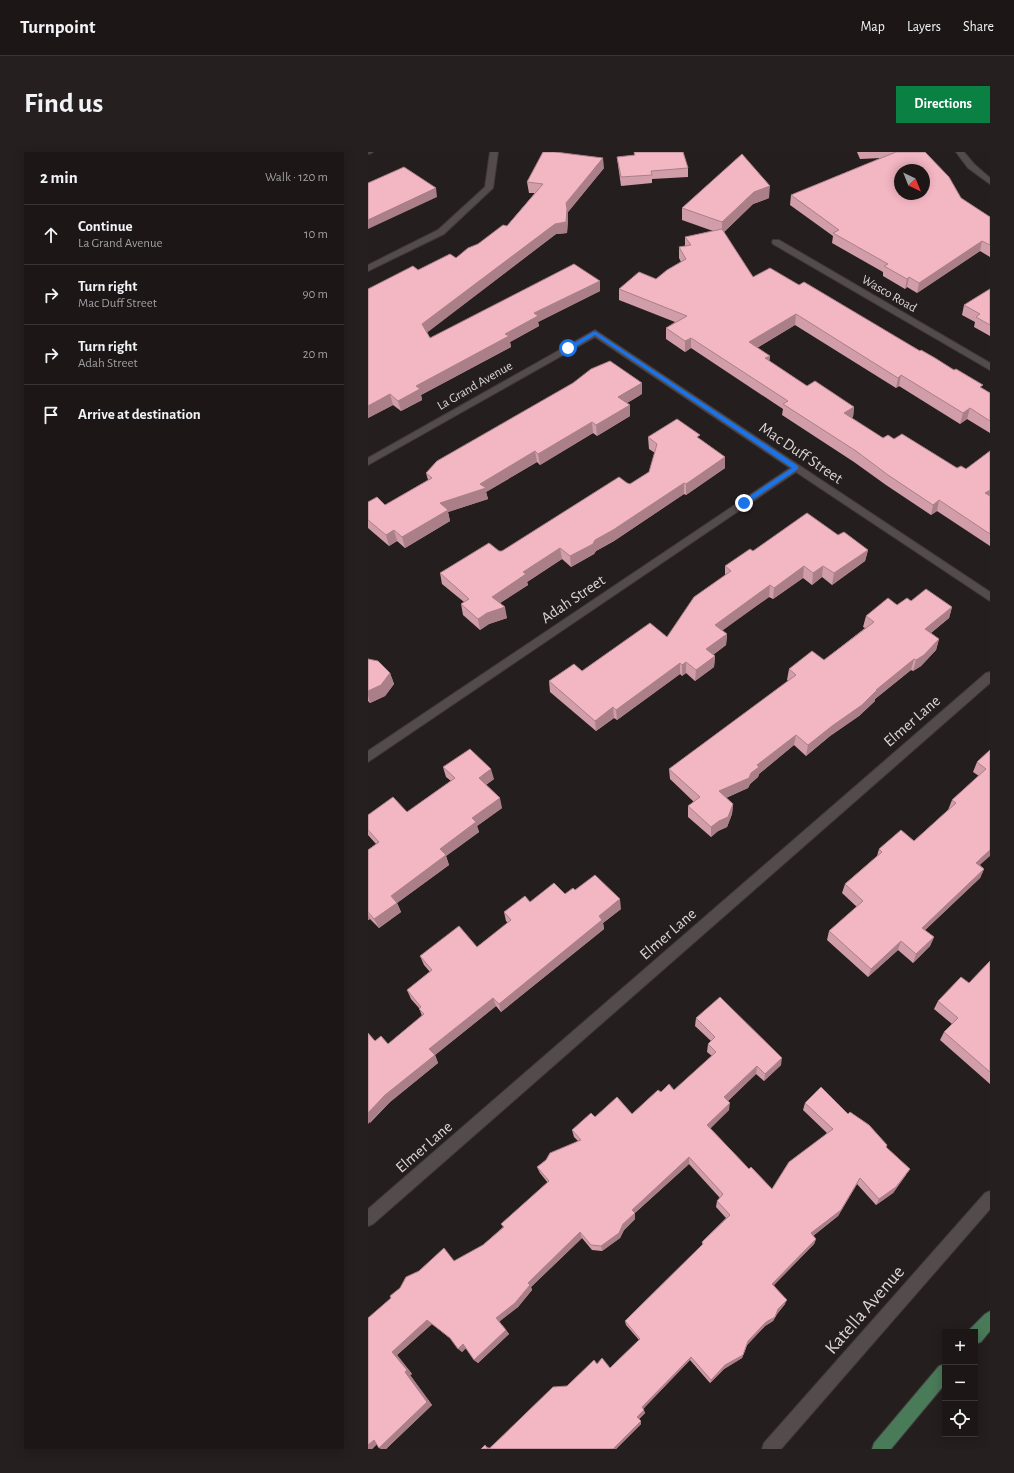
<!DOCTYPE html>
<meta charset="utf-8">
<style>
body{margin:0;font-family:"Alegreya Sans",sans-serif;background:#251f20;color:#f1f3f6}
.controls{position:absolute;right:12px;bottom:12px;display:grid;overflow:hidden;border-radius:0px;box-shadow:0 2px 10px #0003}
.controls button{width:36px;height:36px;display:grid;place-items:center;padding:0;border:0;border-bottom:1px solid #3a3536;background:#1c1617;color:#f1f3f6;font:20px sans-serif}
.compass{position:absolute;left:526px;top:12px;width:36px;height:36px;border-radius:50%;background:#1c1617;box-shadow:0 2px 10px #0003;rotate:137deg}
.stop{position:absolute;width:12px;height:12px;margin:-9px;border:3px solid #1a73e8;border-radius:50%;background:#fff}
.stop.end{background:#1a73e8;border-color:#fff;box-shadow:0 1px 4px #0008}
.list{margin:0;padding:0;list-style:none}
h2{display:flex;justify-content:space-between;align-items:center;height:52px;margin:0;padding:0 16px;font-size:17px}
h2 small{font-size:13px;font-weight:400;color:#a09fa1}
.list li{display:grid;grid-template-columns:26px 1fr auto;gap:12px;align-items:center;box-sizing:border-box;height:60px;padding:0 16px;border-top:1px solid #3a3536}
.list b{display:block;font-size:15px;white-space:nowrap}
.list p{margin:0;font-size:13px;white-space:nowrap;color:#a09fa1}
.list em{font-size:13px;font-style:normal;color:#a09fa1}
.icon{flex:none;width:22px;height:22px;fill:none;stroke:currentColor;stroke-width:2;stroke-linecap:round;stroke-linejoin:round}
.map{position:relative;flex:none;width:622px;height:1297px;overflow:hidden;border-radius:0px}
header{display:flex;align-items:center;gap:24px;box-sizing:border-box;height:56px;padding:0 20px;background:#1c1617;border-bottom:1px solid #3a3536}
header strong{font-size:19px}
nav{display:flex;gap:22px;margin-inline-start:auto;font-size:14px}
.intro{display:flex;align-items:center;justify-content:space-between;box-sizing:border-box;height:96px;padding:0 24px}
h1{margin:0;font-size:28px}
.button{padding:10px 18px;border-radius:0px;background:#0b8043;color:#fff;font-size:14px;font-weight:700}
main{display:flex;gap:24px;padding:0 24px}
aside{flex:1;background:#1c1617;border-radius:0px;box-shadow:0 2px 10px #0003}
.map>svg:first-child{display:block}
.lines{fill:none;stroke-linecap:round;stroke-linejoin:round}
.minor-casing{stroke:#3f393a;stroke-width:2}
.major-casing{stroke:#3f393a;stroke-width:2}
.minor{fill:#534b4c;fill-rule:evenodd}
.major{fill:#497b59;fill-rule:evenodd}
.wall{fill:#d19da8}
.shaded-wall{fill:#aa7f88}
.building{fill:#f3b6c3;stroke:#aa7f88;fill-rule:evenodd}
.route{fill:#1a73e8}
.labels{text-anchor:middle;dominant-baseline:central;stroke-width:4;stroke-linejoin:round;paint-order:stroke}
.far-street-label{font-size:13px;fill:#dad5d6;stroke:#251e1f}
.street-label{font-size:16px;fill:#dad5d6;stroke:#251e1f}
.near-street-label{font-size:19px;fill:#dad5d6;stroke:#251e1f}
</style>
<header>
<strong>Turnpoint</strong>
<nav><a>Map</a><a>Layers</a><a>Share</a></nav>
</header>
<div class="intro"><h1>Find us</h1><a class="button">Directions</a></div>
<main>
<aside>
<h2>2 min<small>Walk · 120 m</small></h2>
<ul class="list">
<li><svg class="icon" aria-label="ahead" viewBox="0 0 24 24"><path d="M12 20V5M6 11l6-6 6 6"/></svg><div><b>Continue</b><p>La Grand Avenue</p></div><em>10 m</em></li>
<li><svg class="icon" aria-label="right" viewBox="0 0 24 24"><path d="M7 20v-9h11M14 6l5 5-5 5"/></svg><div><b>Turn right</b><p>Mac Duff Street</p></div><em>90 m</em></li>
<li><svg class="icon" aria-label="right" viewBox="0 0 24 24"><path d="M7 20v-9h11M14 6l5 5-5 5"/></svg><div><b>Turn right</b><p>Adah Street</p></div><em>20 m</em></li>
<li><svg class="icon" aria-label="arrive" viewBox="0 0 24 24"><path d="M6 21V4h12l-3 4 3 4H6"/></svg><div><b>Arrive at destination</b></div></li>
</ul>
</aside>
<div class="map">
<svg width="622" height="1297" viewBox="0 0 622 1297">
<rect width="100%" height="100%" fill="#251e1f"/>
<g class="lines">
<g class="minor-casing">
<g id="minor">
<path d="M 0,0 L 5,0 L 1,2 Z"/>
<path d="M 122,0 L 130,0 L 125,36 L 76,82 L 0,119 L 0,113 L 70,78 L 117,35 Z"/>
<path d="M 588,0 L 596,0 L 606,12 L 622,26 L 622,32 L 600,16 Z"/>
<path d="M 405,88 L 411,88 L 622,211 L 622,218 L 405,92 L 404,90 Z"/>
<path d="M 227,178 L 622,440 L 622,449 L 428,320 L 0,610 L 0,599 L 422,316 L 227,185 L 0,313 L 0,306 Z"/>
<path d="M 622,520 L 622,531 L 5,1072 L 0,1074 L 0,1057 L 618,521 Z"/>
<path d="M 622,1039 L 622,1057 L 413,1297 L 394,1297 L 396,1291 L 617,1041 Z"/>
</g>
</g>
<g class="major-casing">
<g id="major">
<path d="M 622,1159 L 622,1179 L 613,1190 L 607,1192 L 607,1180 L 601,1180 L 601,1178 L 617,1162 Z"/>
<path d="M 577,1212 L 577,1232 L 523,1297 L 504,1297 L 506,1291 L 571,1214 Z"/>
</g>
</g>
<use href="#minor" class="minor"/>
<use href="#major" class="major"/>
</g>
<g class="wall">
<path d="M 266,0 L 315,0 L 320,16 L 320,25 L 284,27 L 284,31 L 253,34 L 250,13 L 249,5 L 266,4 Z"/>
<path d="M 489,0 L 557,0 L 593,46 L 622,65 L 622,105 L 612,99 L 549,141 L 539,135 L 537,137 L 515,124 L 515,120 L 464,91 L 465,84 L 422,53 L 423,43 L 513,6 L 492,7 Z"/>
<path d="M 236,16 L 200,60 L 200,67 L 199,81 L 188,82 L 59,180 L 62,186 L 232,129 L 232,139 L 170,170 L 171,174 L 142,190 L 143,195 L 53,243 L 54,248 L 33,259 L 25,253 L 0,266 L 50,118 L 88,106 L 110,92 L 139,74 L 167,41 L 161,41 L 159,30 Z"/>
<path d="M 401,46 L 385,52 L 356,80 L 385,125 L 431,133 L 552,199 L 622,241 L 622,281 L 599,267 L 592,272 L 531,234 L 528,236 L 427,173 L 389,196 L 402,204 L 401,209 L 439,234 L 486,255 L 485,265 L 483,266 L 515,286 L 526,287 L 589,316 L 598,317 L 622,299 L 622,394 L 569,359 L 563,363 L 518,333 L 486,310 L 414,263 L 415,257 L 323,196 L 317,200 L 298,187 L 298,176 L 307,170 L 251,148 L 251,137 L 288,127 L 313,110 L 311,106 L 311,95 L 317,94 L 317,85 L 345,79 L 314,68 L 314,56 Z"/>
<path d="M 622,137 L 622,184 L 606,175 L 607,170 L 594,163 L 596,153 Z"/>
<path d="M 274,242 L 259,251 L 262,264 L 229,284 L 225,281 L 172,313 L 169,310 L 118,340 L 120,347 L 80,360 L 82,369 L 37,396 L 29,389 L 21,394 L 0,376 L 0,350 L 17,353 L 60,328 L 58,321 Z"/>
<path d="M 280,285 L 332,287 L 357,305 L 357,316 L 318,343 L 316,342 L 246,389 L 228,399 L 226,402 L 203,415 L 194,407 L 159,430 L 160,433 L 132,451 L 139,466 L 121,472 L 112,478 L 95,463 L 93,452 L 96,450 L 74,432 L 72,421 L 131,399 L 134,399 L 259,331 L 262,332 L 281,320 L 287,301 L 281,297 Z"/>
<path d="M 470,383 L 500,398 L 497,409 L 464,433 L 454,425 L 444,433 L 435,426 L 405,447 L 401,445 L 354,478 L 359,482 L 358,493 L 345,503 L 347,504 L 346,515 L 327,529 L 318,521 L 314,524 L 312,522 L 249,568 L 246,566 L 228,579 L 182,540 L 181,529 L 214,519 L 299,485 L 357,423 L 357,414 L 385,399 Z"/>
<path d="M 543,449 L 584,455 L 581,466 L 563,481 L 571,487 L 568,498 L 553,514 L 545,519 L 543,518 L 507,547 L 507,549 L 491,564 L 462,584 L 438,604 L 426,593 L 391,622 L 390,625 L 382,632 L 380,636 L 358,646 L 365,652 L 364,662 L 359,675 L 350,679 L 343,685 L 320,665 L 320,654 L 326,650 L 302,627 L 301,617 L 420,529 L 419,528 L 421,517 L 456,508 L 497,476 L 495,475 L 498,464 Z"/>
<path d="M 0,507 L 22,521 L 26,532 L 17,544 L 2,551 L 0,549 Z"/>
<path d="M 622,598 L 612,713 L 616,717 L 612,726 L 557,778 L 566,785 L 562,794 L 545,811 L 530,798 L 500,825 L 459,788 L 461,779 L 489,755 L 474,741 L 477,732 L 509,704 L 511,697 L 546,689 L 580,658 L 584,648 L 611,624 L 605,620 L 609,610 Z"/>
<path d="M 75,615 L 126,627 L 118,633 L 134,656 L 109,674 L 111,680 L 78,704 L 81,713 L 29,751 L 33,760 L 11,776 L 2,767 L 0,768 L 0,698 L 8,692 L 0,683 L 0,663 L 39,660 L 83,629 L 78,625 Z"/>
<path d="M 207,738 L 253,757 L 235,771 L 236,777 L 133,860 L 128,854 L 67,903 L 70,911 L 22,950 L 2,971 L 7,889 L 20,892 L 54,864 L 51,856 L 43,847 L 39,838 L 62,820 L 56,813 L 52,804 L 109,795 L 140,771 L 138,769 L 136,760 L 162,750 L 197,742 Z"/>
<path d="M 622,809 L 622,932 L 572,888 L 576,880 L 584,872 L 566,857 L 570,849 L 601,831 Z"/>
<path d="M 328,866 L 413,913 L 396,929 L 388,922 L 360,949 L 361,958 L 342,976 L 381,1017 L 404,1037 L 459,981 L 435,958 L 437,951 L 480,962 L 519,993 L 518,996 L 538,1023 L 525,1041 L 508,1053 L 489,1032 L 470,1064 L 445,1084 L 448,1087 L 446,1092 L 406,1133 L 417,1152 L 409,1162 L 405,1169 L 397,1174 L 379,1193 L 374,1206 L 356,1217 L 342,1231 L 322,1208 L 275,1257 L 277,1261 L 271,1267 L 273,1269 L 273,1272 L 248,1297 L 113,1297 L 120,1295 L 121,1296 L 199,1234 L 229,1212 L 242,1216 L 271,1188 L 258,1173 L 257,1169 L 334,1093 L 334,1090 L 358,1066 L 348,1055 L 349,1049 L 352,1046 L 321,1012 L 267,1061 L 267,1067 L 256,1078 L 252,1086 L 234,1099 L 224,1098 L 214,1086 L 163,1135 L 164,1138 L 150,1155 L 131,1169 L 141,1182 L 110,1211 L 106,1208 L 98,1196 L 94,1200 L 83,1187 L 64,1172 L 29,1203 L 44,1222 L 42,1223 L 64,1253 L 18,1297 L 14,1297 L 11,1296 L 9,1292 L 4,1297 L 0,1297 L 0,1166 L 86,1109 L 115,1093 L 135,1075 L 133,1072 L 180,1031 L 172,1021 L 169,1015 L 210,989 L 206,985 L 204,978 L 227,965 L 264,962 L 293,940 L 306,938 L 344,904 L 339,900 L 340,892 L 343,889 L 327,874 Z"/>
</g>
<g class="shaded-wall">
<path d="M 235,6 L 236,16 L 200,60 L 200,67 L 199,81 L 188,82 L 56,183 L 54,172 L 198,51 Z"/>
<path d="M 402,34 L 401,46 L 385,52 L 354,82 L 354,70 L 386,40 Z"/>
<path d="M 68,36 L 69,45 L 0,77 L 0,68 Z"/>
<path d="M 614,89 L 612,99 L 549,141 L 551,131 Z"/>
<path d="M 541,125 L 539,135 L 537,137 L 539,127 Z"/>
<path d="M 232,129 L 232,139 L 170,170 L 171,174 L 142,190 L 143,195 L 53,243 L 54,248 L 33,259 L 30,249 L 48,234 L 137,182 L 166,161 Z"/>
<path d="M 428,162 L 427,173 L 380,201 L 381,190 Z"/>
<path d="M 323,186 L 323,196 L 317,200 L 317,189 Z"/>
<path d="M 402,204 L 401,215 L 397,206 Z"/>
<path d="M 533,223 L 531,234 L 528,236 L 530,226 Z"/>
<path d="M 274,231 L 274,242 L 251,256 L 250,245 Z"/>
<path d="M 22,242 L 25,253 L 0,266 L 0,254 Z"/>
<path d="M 262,253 L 262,264 L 229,284 L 228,273 Z"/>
<path d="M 486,255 L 485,265 L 474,272 L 476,261 Z"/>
<path d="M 602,256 L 599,267 L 592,272 L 595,261 Z"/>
<path d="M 224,270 L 225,281 L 172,313 L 170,302 Z"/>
<path d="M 167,299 L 169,310 L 118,340 L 120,347 L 80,360 L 82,369 L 37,396 L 34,385 L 72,351 L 112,332 Z"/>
<path d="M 357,305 L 357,316 L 318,343 L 318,332 Z"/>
<path d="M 316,331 L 316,342 L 246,389 L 228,399 L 226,402 L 203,415 L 202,404 Z"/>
<path d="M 622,338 L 622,346 L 617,341 Z"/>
<path d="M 571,348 L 569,359 L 563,363 L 565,353 Z"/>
<path d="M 26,378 L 29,389 L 21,394 L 18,383 Z"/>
<path d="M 192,396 L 194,407 L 159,430 L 160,433 L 126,455 L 124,445 L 155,420 Z"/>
<path d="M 500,398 L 497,409 L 464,433 L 466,421 Z"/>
<path d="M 436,414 L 435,426 L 405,447 L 406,436 Z"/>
<path d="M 455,414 L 454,425 L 444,433 L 445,421 Z"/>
<path d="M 402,433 L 401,445 L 347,484 L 347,473 Z"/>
<path d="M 137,455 L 139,466 L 121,472 L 112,478 L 110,467 L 119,461 Z"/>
<path d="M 584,455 L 581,466 L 554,488 L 557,477 Z"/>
<path d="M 359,482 L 358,493 L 338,508 L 338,497 Z"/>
<path d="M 571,487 L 568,498 L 553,514 L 545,519 L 548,508 Z"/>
<path d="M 347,504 L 346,515 L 327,529 L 328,518 Z"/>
<path d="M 546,507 L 543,518 L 507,547 L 507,549 L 491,564 L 462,584 L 438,604 L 440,593 Z"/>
<path d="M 318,510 L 318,521 L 314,524 L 314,513 Z"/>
<path d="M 312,511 L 312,522 L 249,568 L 248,558 Z"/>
<path d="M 22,521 L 26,532 L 17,544 L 2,551 L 0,544 L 0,539 Z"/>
<path d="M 245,555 L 246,566 L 228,579 L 227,569 Z"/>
<path d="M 428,583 L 426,593 L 391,622 L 390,625 L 382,632 L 380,636 L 350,649 L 351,639 L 383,621 L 389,613 Z"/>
<path d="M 123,617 L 126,627 L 113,636 L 111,626 Z"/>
<path d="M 132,646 L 134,656 L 109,674 L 111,680 L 78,704 L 81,713 L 29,751 L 33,760 L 11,776 L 6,767 L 23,744 L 104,666 Z"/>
<path d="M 365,652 L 364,662 L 359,675 L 350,679 L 343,685 L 343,675 Z"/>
<path d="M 622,698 L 622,704 L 604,720 L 608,711 Z"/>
<path d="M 616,717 L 612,726 L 551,784 L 554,776 Z"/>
<path d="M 252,747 L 253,757 L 235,771 L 236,777 L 133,860 L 131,852 L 231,764 Z"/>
<path d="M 0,762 L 2,767 L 0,768 Z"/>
<path d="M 566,785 L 562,794 L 545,811 L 548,802 Z"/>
<path d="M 533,789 L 530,798 L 500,825 L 503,817 Z"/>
<path d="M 125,846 L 128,854 L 67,903 L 70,911 L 22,950 L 0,972 L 0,961 L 61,897 Z"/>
<path d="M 414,906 L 413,913 L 396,929 L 397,922 Z"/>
<path d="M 389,914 L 388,922 L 356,952 L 356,945 Z"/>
<path d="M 362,951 L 361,958 L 339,980 L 339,973 Z"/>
<path d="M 321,1005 L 321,1012 L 264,1063 L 264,1058 Z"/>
<path d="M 542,1017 L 525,1041 L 508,1053 L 511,1047 Z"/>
<path d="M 492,1026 L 489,1032 L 470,1064 L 441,1087 L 443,1081 Z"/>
<path d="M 267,1061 L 267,1067 L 256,1078 L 252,1086 L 234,1099 L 233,1094 Z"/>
<path d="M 212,1080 L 214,1086 L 163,1135 L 164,1138 L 150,1155 L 131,1170 L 128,1166 L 160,1131 Z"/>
<path d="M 448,1087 L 446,1092 L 403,1136 L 404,1132 Z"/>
<path d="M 419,1148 L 417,1152 L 409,1162 L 405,1169 L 397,1174 L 379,1193 L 374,1206 L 356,1217 L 342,1231 L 343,1228 Z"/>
<path d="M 59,1168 L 64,1172 L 29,1203 L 44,1222 L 42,1223 L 64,1253 L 18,1297 L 14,1297 L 11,1296 L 37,1220 L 24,1200 Z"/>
<path d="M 138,1178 L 141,1182 L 110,1211 L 106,1208 Z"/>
<path d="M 95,1192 L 98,1196 L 94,1200 L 90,1197 Z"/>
<path d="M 323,1205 L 322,1208 L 274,1258 L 274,1255 Z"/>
<path d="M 276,1258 L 277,1261 L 270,1268 L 269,1265 Z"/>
<path d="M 273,1269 L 273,1272 L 248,1297 L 245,1297 Z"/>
<path d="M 6,1288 L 11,1290 L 4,1297 L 0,1297 L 0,1293 Z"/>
</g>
<g class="building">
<path d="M 175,0 L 187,0 L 235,6 L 198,51 L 199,57 L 198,70 L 187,72 L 54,172 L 62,186 L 206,112 L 232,129 L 166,161 L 170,164 L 137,182 L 141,184 L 48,234 L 52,237 L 30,249 L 22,242 L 0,254 L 0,137 L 45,114 L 50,118 L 82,102 L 88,106 L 100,96 L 110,92 L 135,73 L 139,74 L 175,32 L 159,30 Z"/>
<path d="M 266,0 L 315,0 L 320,16 L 283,19 L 284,23 L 253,25 L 249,5 L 267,3 Z"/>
<path d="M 528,0 L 557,0 L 581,25 L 593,46 L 622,65 L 622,93 L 614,89 L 551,131 L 541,125 L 539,127 L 516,114 L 520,112 L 465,81 L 471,78 L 423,43 ZM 532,18 L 556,18 L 556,42 L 532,42 Z"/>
<path d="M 374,2 L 402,34 L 386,40 L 354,70 L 314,56 Z"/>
<path d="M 36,15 L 68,36 L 0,68 L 0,31 Z"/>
<path d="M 354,77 L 385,125 L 402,116 L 431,133 L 436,130 L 552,199 L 553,198 L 567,206 L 586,218 L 588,217 L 615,233 L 612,235 L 622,241 L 622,269 L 602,256 L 595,261 L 533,223 L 530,226 L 428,162 L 381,190 L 402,204 L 397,206 L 439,234 L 447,229 L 486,255 L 476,261 L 515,286 L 520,283 L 526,287 L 534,282 L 589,316 L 593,314 L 598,317 L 622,299 L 622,338 L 617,341 L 622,344 L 622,382 L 571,348 L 565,353 L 520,323 L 488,299 L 415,252 L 420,249 L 323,186 L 317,189 L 298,176 L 319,164 L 251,137 L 271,120 L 288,127 L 299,118 L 318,107 L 311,95 L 323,93 L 317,85 Z"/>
<path d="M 622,137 L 622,173 L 608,165 L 612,162 L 596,153 L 617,140 Z"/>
<path d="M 242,209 L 274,231 L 250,245 L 262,253 L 228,273 L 224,270 L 170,302 L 167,299 L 112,332 L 118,336 L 72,351 L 80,358 L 34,385 L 26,378 L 18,383 L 0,368 L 0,350 L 9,345 L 17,353 L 64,326 L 58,321 L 69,309 L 205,231 L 223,217 Z"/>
<path d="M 309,267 L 332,283 L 329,285 L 357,305 L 318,332 L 316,331 L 245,378 L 227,388 L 225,392 L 202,404 L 192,396 L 155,420 L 158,422 L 124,445 L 137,455 L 119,461 L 110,467 L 93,452 L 101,447 L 72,421 L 121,391 L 131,399 L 134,399 L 251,325 L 259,331 L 262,332 L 281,320 L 289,292 L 280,285 Z"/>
<path d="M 439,361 L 470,383 L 476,380 L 500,398 L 466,421 L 455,414 L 445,421 L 436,414 L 406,436 L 402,433 L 347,473 L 359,482 L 338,497 L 347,504 L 328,518 L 318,510 L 314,513 L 312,511 L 248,558 L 245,555 L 227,569 L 181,529 L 206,512 L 214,519 L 282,471 L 299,485 L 326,445 L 363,419 L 357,414 L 382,397 L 385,399 Z"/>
<path d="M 558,437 L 584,455 L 557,477 L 571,487 L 556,503 L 548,508 L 546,507 L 508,538 L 509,538 L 494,553 L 464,574 L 440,593 L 428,583 L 389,613 L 391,615 L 383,621 L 381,626 L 351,639 L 365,652 L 360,665 L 351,669 L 343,675 L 320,654 L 332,645 L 301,617 L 428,523 L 421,517 L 444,499 L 456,508 L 506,470 L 498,464 L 520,446 L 529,453 L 539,446 L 543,449 Z"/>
<path d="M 0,507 L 10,509 L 22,521 L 13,533 L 0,539 Z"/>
<path d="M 102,597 L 123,617 L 111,626 L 132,646 L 104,666 L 108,670 L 72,697 L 78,703 L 23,744 L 29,751 L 6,767 L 0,760 L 0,698 L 11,690 L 0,678 L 0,663 L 25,645 L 39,660 L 87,626 L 75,615 Z"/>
<path d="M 622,598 L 622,698 L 608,711 L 616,717 L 554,776 L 566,785 L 548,802 L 533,789 L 503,817 L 461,779 L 495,749 L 477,732 L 514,700 L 511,697 L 533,678 L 546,689 L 588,651 L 584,648 L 618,617 L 609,610 Z"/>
<path d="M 227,723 L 252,747 L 231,764 L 234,768 L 131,852 L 125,846 L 61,897 L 67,903 L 17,943 L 0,961 L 0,881 L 7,889 L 13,884 L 20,892 L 56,862 L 51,857 L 53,855 L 39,838 L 64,818 L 52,804 L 91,774 L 109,795 L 143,768 L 136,760 L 157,744 L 162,750 L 186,731 L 197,742 L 205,736 L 207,738 Z"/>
<path d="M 622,809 L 622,920 L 576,880 L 590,866 L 570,849 L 593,825 L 601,831 Z"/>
<path d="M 352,845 L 414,906 L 397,922 L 389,914 L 356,945 L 362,951 L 339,973 L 381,1017 L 383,1015 L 404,1037 L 421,1010 L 465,977 L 437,951 L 453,935 L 480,962 L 482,960 L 501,973 L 519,993 L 518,995 L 542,1017 L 528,1035 L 511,1047 L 492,1026 L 473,1058 L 443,1081 L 448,1087 L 404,1132 L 419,1148 L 410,1157 L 407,1165 L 398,1170 L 380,1189 L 375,1203 L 357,1213 L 343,1228 L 323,1205 L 274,1255 L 276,1258 L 269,1265 L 273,1269 L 245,1297 L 121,1297 L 185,1235 L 199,1234 L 226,1208 L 229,1212 L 234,1206 L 242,1216 L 272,1187 L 257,1169 L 335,1092 L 334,1090 L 362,1063 L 349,1049 L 355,1042 L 321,1005 L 264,1058 L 267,1061 L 255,1072 L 251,1081 L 233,1094 L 223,1093 L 212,1080 L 160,1131 L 162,1133 L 147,1151 L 128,1166 L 138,1178 L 106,1208 L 95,1192 L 90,1197 L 82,1186 L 59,1168 L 24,1200 L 39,1218 L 37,1220 L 59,1250 L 11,1296 L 6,1288 L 0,1293 L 0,1166 L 23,1146 L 22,1144 L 32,1136 L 38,1125 L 51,1119 L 76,1096 L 86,1109 L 115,1093 L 136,1075 L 133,1072 L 181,1029 L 169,1015 L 178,1008 L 182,1001 L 213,988 L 204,978 L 223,961 L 227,965 L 249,945 L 264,962 L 290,938 L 293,940 L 301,932 L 306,938 L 348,900 L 340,892 L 347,885 L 328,866 Z"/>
<path d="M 117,1293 L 120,1297 L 113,1297 Z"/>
</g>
<path class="route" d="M 225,180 L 228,180 L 430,314 L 430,317 L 378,352 L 374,352 L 374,349 L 424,316 L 227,183 L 202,198 L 198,196 Z"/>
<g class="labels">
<g class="far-street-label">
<text transform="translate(521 142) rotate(30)">Wasco Road</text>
<text transform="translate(107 234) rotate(-30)">La Grand Avenue</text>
</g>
<g class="street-label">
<text transform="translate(433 301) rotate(34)">Mac Duff Street</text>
<text transform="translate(205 447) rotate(-34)">Adah Street</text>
<text transform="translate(544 569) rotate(-41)">Elmer Lane</text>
<text transform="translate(300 782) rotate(-41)">Elmer Lane</text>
<text transform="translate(56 995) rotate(-41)">Elmer Lane</text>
</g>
<g class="near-street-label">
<text transform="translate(497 1158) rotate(-49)">Katella Avenue</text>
</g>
</g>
</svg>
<div class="controls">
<button>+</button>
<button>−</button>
<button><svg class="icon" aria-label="locate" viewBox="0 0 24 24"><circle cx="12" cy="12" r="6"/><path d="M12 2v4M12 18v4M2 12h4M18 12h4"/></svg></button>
</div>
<svg class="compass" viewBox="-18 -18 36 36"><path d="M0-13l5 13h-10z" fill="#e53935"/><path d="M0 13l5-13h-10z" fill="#a09fa1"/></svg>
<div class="stop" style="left:200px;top:196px"></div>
<div class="stop end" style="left:376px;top:351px"></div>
</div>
</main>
